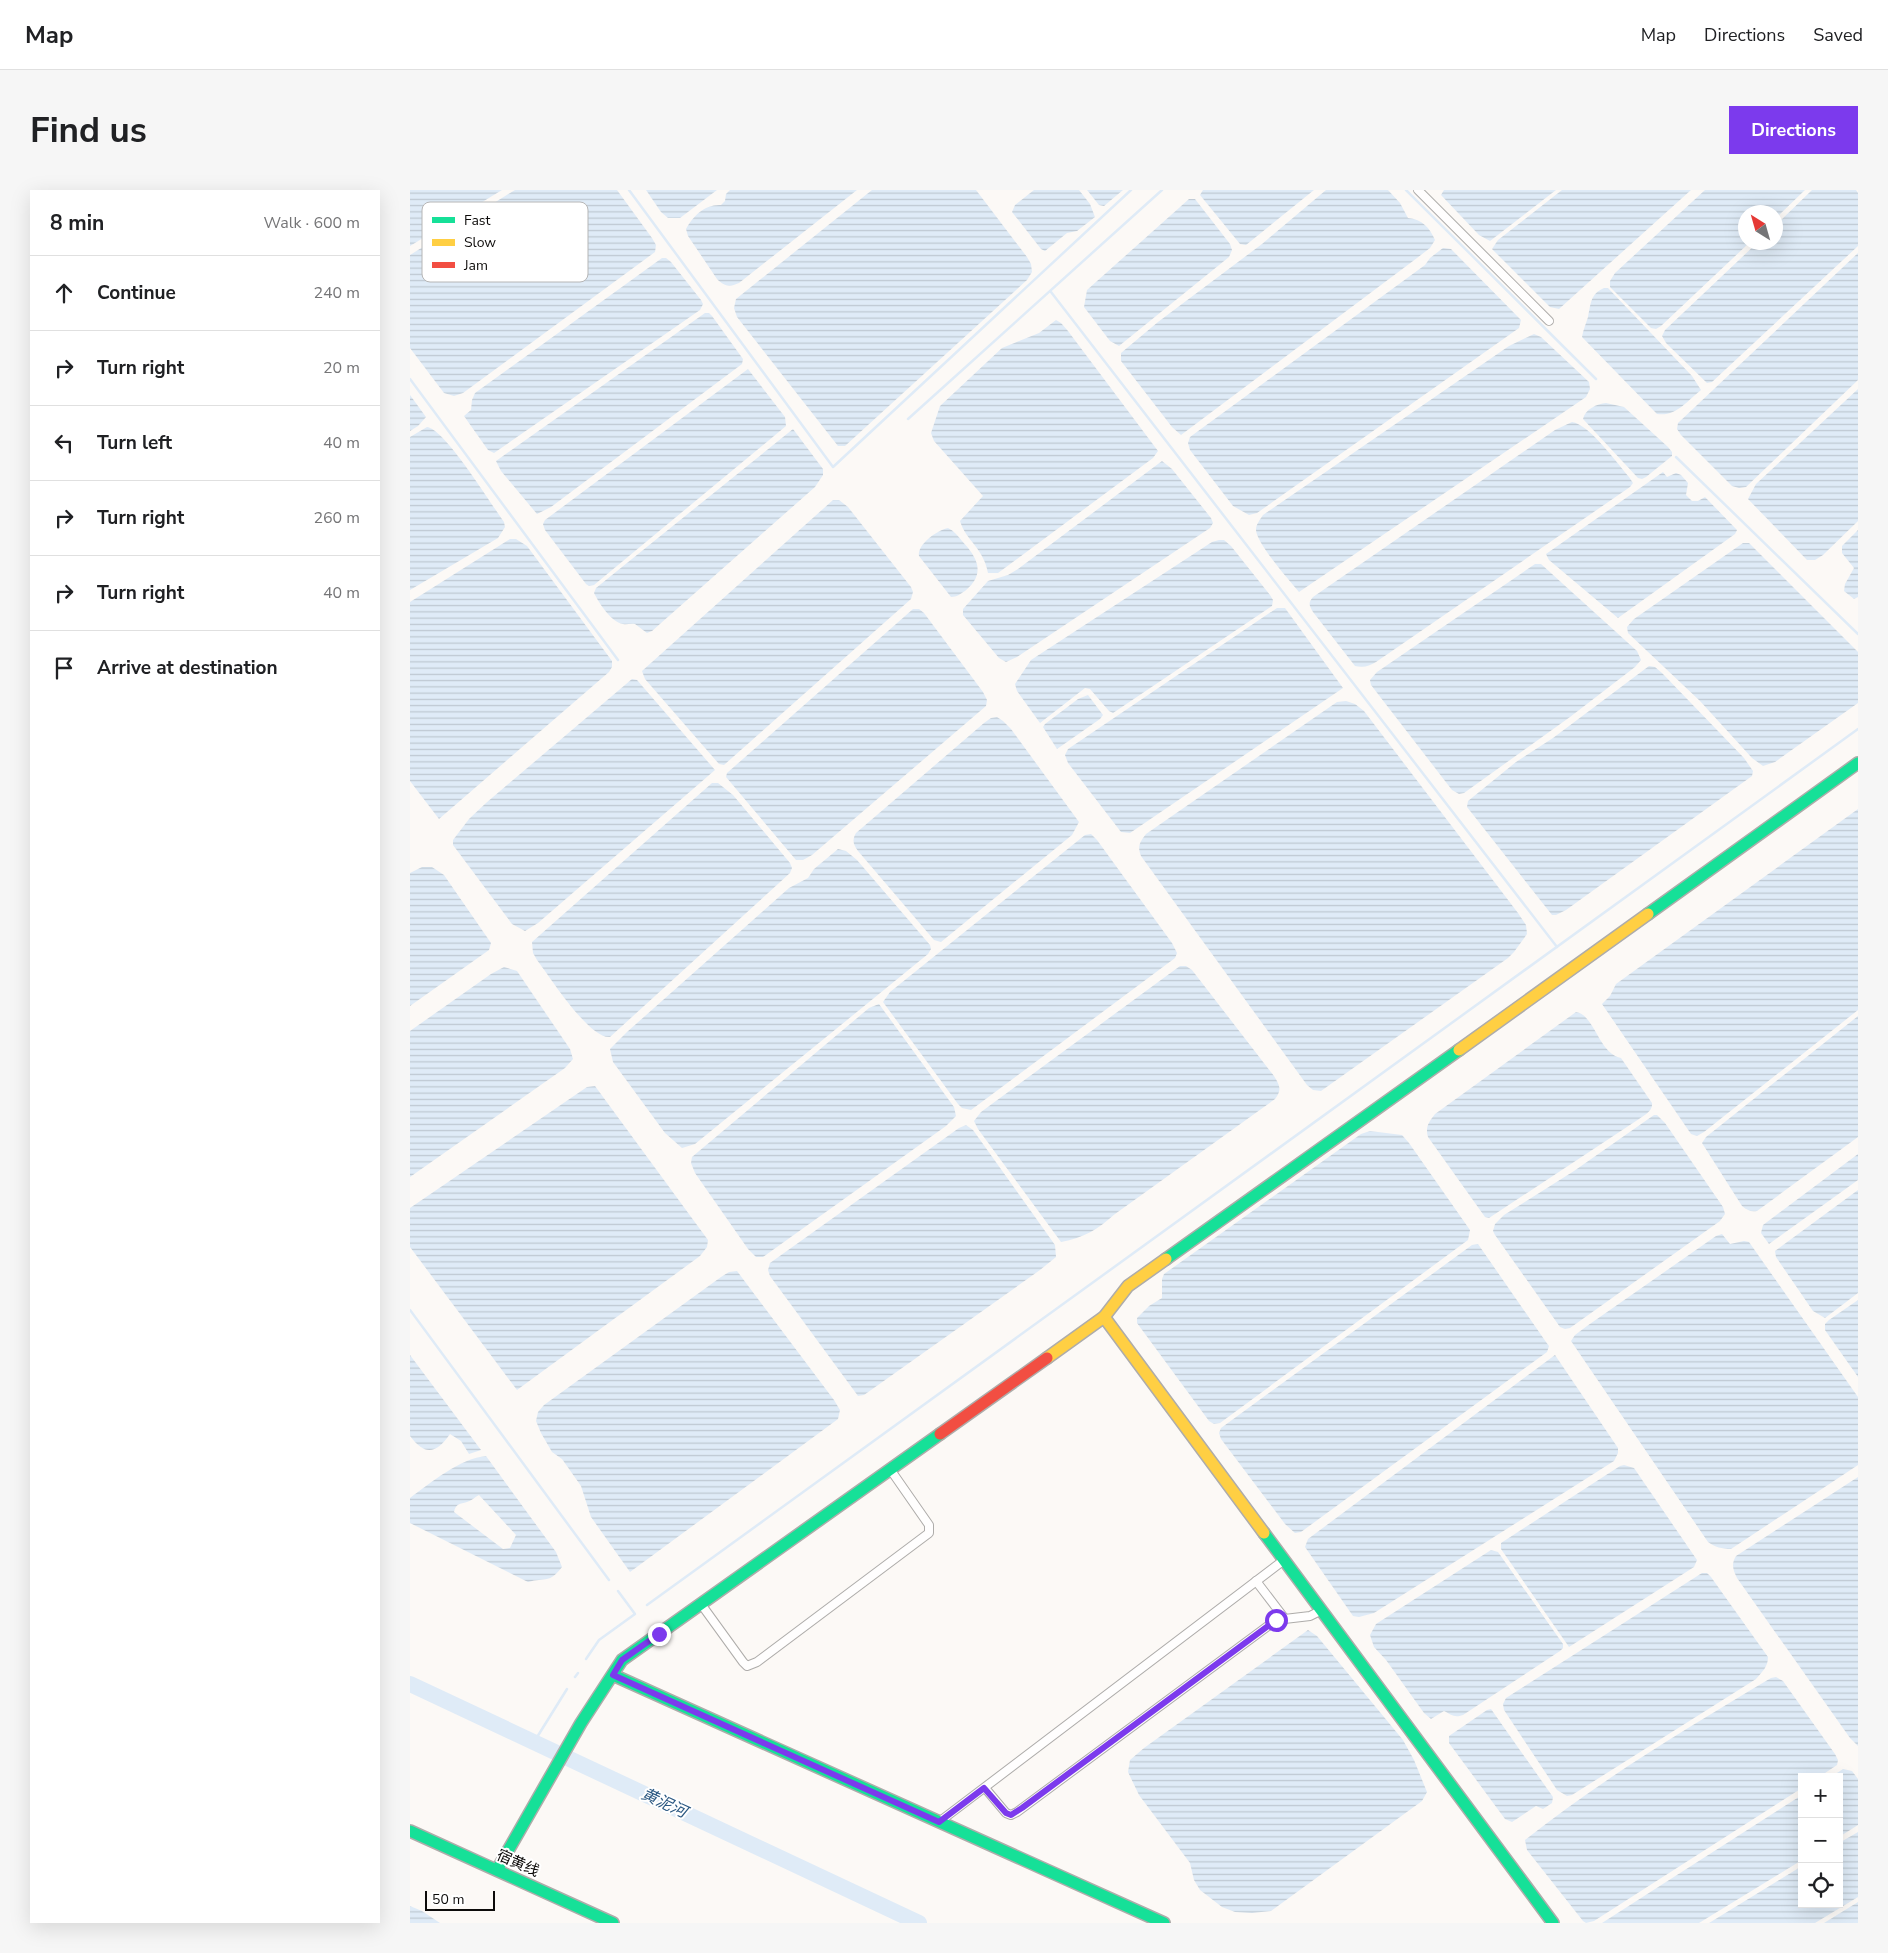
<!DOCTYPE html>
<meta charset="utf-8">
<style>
body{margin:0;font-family:"Nunito Sans","Noto Sans SC",sans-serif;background:#f6f6f6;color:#202124}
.controls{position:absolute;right:15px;bottom:15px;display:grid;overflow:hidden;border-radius:0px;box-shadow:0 5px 20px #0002}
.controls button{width:45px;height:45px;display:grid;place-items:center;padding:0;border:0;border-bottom:1px solid #e0e0e0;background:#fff;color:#202124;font:25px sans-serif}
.compass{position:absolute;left:1328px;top:15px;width:45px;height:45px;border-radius:50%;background:#fff;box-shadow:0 5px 20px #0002;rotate:323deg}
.scale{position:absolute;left:15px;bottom:12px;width:70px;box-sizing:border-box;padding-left:5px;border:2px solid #0d0b0a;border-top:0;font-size:14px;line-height:18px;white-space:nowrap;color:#0d0b0a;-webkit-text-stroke:4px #fff;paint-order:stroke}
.stop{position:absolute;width:15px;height:15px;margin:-11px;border:4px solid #7c3aed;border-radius:50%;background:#fff}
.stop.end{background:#7c3aed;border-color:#fff;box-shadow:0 1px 5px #0008}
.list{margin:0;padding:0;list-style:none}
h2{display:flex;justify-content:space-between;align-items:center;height:65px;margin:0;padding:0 20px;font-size:21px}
h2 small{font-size:16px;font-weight:400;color:#757577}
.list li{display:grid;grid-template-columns:32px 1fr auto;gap:15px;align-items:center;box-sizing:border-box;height:75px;padding:0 20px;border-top:1px solid #e0e0e0}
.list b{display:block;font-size:19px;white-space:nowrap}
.list em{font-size:16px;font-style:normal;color:#757577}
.icon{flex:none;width:28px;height:28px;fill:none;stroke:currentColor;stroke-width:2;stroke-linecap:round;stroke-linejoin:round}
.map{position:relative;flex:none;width:1448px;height:1733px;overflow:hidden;border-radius:0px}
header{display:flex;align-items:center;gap:30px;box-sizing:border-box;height:70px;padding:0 25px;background:#fff;border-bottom:1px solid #e0e0e0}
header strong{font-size:24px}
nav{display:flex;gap:28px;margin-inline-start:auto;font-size:18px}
.intro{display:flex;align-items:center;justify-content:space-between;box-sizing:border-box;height:120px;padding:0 30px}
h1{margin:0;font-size:35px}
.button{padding:12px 22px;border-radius:0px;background:#7c3aed;color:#fff;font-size:18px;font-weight:700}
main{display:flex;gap:30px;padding:0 30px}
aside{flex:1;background:#fff;border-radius:0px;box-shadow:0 5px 20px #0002}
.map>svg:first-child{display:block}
.water{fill:url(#water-rules);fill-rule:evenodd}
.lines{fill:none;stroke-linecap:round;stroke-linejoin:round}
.stream{stroke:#dfebf7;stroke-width:2.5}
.river{stroke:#dfebf7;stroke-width:16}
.street-casing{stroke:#aeacaa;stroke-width:10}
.fast-casing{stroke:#aeacaa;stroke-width:14}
.slow-casing{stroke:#aeacaa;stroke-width:14}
.jam-casing{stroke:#aeacaa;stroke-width:14}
.street{stroke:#fffefe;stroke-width:8}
.fast{stroke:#16e098;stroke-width:11}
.slow{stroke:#ffcf43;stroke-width:11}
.jam{stroke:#f24e42;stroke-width:11}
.route{stroke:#7c3aed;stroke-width:6}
.labels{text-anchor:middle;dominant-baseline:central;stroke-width:4;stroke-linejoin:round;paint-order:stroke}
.street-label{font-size:15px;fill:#0d0b0a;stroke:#fff}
.water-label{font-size:16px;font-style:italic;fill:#2b5882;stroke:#fff}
.key{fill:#fff;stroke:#b6b6b6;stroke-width:1}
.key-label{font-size:14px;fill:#0d0b0a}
</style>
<header>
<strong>Map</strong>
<nav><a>Map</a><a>Directions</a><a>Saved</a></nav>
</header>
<div class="intro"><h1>Find us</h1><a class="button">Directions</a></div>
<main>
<aside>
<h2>8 min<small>Walk · 600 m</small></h2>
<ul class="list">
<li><svg class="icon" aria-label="ahead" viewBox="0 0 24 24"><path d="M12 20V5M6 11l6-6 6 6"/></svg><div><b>Continue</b></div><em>240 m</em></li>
<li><svg class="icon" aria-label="right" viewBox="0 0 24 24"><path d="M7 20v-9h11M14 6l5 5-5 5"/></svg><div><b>Turn right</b></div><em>20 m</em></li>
<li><svg class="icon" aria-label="left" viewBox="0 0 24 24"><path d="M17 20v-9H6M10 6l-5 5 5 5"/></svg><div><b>Turn left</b></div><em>40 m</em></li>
<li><svg class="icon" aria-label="right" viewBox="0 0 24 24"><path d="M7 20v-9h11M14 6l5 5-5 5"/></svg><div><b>Turn right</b></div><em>260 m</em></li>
<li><svg class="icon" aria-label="right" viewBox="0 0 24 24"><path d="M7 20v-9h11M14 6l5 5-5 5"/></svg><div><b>Turn right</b></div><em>40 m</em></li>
<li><svg class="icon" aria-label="arrive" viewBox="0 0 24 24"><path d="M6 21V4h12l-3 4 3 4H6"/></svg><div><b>Arrive at destination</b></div></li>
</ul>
</aside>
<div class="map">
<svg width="1448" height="1733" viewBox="0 0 1448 1733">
<defs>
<pattern id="water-rules" width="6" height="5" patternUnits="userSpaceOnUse" patternTransform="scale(1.25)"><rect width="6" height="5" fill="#dfebf7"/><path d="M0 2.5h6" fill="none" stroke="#bec8d2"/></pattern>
</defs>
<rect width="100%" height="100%" fill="#fcf9f6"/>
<g class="water">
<path d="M 0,0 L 92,0 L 0,56 Z"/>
<path d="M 105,0 L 207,0 L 242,48 L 246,55 L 245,62 L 53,203 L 44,206 L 34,203 L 0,158 L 0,65 Z"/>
<path d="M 236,0 L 307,0 L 270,28 L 258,28 L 251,22 Z"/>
<path d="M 320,0 L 447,0 L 329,93 C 320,97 315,97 307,89 L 278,46 L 276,39 C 283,26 295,14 311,15 L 315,11 L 316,4 Z"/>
<path d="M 462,0 L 566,0 L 617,67 L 621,74 L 622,82 L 617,90 L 435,256 L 428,256 L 327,127 L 324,118 L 326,109 Z"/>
<path d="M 624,0 L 669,0 L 680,14 L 685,27 L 667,41 L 657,43 L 635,61 L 631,59 L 602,22 L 605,15 Z"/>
<path d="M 677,0 L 713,0 L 694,16 L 689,15 Z"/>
<path d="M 793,0 L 904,0 L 836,55 L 830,54 L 790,5 Z"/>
<path d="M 916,0 L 978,0 L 990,13 L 998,28 C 1012,29 1020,38 1025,50 L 1020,58 L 1007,68 L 771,245 L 762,237 L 711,171 L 711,163 L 748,132 L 852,54 Z"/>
<path d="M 1034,0 L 1146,0 L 1080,51 L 1069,45 L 1031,5 Z"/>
<path d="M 1152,0 L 1281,0 L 1149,119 L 1140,117 L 1082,59 L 1088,50 Z"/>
<path d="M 1295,0 L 1395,0 L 1366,28 L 1366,22 L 1336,22 L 1336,52 L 1339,53 L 1251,136 L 1246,139 L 1241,138 L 1200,97 L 1200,91 L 1205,83 Z"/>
<path d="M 1402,0 L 1446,0 L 1448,3 L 1448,56 L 1302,192 L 1297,193 L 1256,153 L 1252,146 L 1255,140 L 1347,53 L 1366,52 L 1366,35 Z"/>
<path d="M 779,9 L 785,9 L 820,54 L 822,60 L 819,67 L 709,156 L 700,151 L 674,117 L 677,100 Z"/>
<path d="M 1033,58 L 1041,59 L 1111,130 L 1109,138 L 847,323 L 839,325 L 823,316 L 780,260 L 778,253 L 780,247 L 1015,75 L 1020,68 Z"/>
<path d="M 1448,63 L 1448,190 L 1336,297 L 1329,298 L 1322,296 L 1271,245 L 1267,239 L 1268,233 Z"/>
<path d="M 252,68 L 256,68 L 261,72 L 291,110 L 293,114 L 290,120 L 84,263 L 78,260 L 54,226 L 61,220 L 62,210 L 65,203 Z"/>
<path d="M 1194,98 L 1198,98 L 1282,186 L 1291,200 C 1277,211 1266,227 1247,224 L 1172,147 C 1173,140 1176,134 1178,127 C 1181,114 1180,104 1194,98 Z"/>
<path d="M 295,123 L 299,123 L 302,126 L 333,169 L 332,174 L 141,317 L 127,324 L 91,281 L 86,271 Z"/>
<path d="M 646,130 L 651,133 L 658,141 L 748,261 L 743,268 L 588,383 L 578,383 C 573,357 556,351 550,331 L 573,306 L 524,251 L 521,243 L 530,216 L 592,158 L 629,143 Z"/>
<path d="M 1124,144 L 1131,147 L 1179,192 L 1180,199 L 1176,207 L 889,402 C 879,390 847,354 846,340 C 846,334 850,330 853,325 L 1099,156 Z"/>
<path d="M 338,179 L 375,227 L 376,236 L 184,395 L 179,396 L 176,394 L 135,340 L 133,334 L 135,330 Z"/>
<path d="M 1448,199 L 1448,331 L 1413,365 L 1405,370 L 1397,370 L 1338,309 L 1346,294 Z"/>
<path d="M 0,205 L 16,227 L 8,236 L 0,241 Z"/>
<path d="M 1196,213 L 1214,217 L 1258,257 L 1262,262 L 1262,266 L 1236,287 L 1232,289 L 1228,288 L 1173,229 C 1175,219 1187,214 1196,213 Z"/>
<path d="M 1162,232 C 1179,234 1208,274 1219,287 L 1223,293 L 1220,297 L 966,472 C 959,476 954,478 945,476 L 903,422 C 899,415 898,413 903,407 L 1145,240 Z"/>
<path d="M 17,237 C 35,239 81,314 94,332 L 95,337 L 88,348 L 0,400 L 0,247 Z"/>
<path d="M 383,239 L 413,279 L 413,285 L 405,297 L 242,441 L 237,443 L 225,434 C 221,433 217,435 213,434 C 201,432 189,413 184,403 L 186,398 Z"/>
<path d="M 752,271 L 762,279 L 801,328 L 803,333 L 800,338 L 607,467 L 596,472 L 589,468 L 553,425 L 553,419 L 578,391 L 598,385 L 608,379 Z"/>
<path d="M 1253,282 L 1257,287 L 1266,283 L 1271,285 L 1278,293 L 1276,305 L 1282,311 L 1288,311 L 1295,307 L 1327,340 L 1325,344 L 1208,428 L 1139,370 L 1136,364 Z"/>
<path d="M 423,310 L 429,310 L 438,317 L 501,397 L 503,402 L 501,409 L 314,575 L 309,574 L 235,489 L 232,481 Z"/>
<path d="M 538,338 C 544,341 548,346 552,351 C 568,368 576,384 555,401 C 550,404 547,407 541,407 L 509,366 C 507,354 528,340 538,338 Z"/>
<path d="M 1448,340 L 1448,407 L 1444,409 L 1434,401 L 1435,394 L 1444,378 L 1432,363 L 1432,356 Z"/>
<path d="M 100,349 L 106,349 L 117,356 L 202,471 L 202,477 L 199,482 L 29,629 L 0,591 L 0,412 Z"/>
<path d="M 809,350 L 814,350 L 821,356 L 860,405 L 863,410 L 862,416 L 703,523 L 699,521 L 680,499 L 675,498 L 630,533 L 607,501 L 605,494 L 621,470 L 802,352 Z"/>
<path d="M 1333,353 L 1339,353 L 1448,462 L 1448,513 L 1365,572 L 1353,576 L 1342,568 L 1290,511 L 1218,443 L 1217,437 L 1224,429 Z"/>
<path d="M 1125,374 L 1131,374 L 1227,461 L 1231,470 L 1225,477 L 1160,527 L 1054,603 L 1049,604 L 1042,600 L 961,495 L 960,490 L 967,482 Z"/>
<path d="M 867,418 L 875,418 L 933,498 L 720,643 L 711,642 L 658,573 L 655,565 L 658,559 Z"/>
<path d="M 503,419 L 509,419 L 514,423 L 573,502 L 577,510 L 576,516 L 402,665 L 393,670 L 386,670 L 316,587 L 317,583 Z"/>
<path d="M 1239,476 L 1245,477 L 1252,483 L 1334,568 L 1343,581 L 1342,586 L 1156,720 L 1146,725 L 1142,725 L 1057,617 L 1058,611 L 1106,572 L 1143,548 Z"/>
<path d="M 222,489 L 227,490 L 305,580 L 128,733 L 115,741 L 102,734 L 43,655 L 43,650 L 59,629 L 76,613 Z"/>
<path d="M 678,505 L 693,525 L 690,529 L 647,559 L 633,537 L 635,534 L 668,509 Z"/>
<path d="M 936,511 L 945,514 L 954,521 L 1108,723 L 1116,735 L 1117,744 L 1104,762 L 1098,768 L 911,901 L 903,900 L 897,895 L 731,666 C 727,656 730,652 736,644 L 927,512 Z"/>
<path d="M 587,527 L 593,531 L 601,539 L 669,632 L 662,645 L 531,752 L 524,750 L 448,661 C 443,654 442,650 446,643 L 574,533 L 581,528 Z"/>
<path d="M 302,593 L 308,593 L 323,605 L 380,673 L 382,678 L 380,683 L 200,847 C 179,849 140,787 127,770 L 123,763 L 122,752 Z"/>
<path d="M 1448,619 L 1448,820 L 1294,942 L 1287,946 L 1281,944 L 1192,814 L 1200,806 L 1206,794 Z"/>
<path d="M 681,644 L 687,650 L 762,753 L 767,763 L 765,768 L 561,920 L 552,918 L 548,914 L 473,812 L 480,802 L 675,645 Z"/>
<path d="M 428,659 L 436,661 L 447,670 L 520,755 L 521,759 L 518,764 L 285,954 L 272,958 L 255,943 L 203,872 L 200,859 L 217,842 L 379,698 L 398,688 L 404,679 Z"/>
<path d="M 12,677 L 22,677 L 34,685 L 81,753 L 79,760 L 0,816 L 0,683 Z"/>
<path d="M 770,776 L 776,776 L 782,780 L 864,886 C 870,896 872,900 865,909 L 705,1024 C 688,1039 674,1048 651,1052 L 568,939 L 564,931 L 571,922 Z"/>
<path d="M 94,777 L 107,781 L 160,859 L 163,869 L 155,878 L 0,987 L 0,841 L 81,784 Z"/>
<path d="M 469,814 L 544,917 L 546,926 L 536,936 L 353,1067 L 346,1067 L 338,1059 L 285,983 L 281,973 L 282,967 L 459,818 Z"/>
<path d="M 1166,822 C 1185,825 1188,863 1211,868 L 1242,913 C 1243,921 1235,925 1229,929 L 1079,1028 L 1075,1027 L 1018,947 C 1015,937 1019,932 1025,924 Z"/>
<path d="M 1448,826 L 1448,947 L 1347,1021 C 1340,1022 1337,1020 1332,1016 L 1292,953 L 1296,947 Z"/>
<path d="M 185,896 L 298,1050 L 297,1057 L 290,1066 L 107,1200 L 0,1057 L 0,1018 L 177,897 Z"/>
<path d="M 1244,925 L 1247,925 L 1255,933 L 1313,1017 L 1315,1024 L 1310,1031 L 1160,1138 L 1155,1139 L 1150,1137 L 1085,1045 L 1083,1041 L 1085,1034 L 1094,1025 L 1164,981 Z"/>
<path d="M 556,935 L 563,940 L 645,1055 L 646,1067 L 630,1080 L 454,1205 L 448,1206 L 360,1086 L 358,1080 L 360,1073 L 549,938 Z"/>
<path d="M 960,941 L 992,945 L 999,953 L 1060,1040 L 1058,1050 L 810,1233 L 804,1234 L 799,1231 L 727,1133 L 727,1128 L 739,1116 L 752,1108 L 752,1089 L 754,1084 L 951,944 Z"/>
<path d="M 1448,964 L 1448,990 L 1359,1054 L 1351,1043 L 1353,1035 Z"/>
<path d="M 1448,1000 L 1448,1103 L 1415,1128 L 1403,1121 L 1366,1067 L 1365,1061 Z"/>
<path d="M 1312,1044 L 1320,1054 L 1334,1051 L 1339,1052 L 1448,1207 L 1448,1275 L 1321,1359 C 1312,1359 1305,1357 1298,1352 L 1161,1151 L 1165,1145 L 1177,1136 L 1306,1046 Z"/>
<path d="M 1068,1054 L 1136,1152 L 1139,1156 L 1137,1162 L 891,1342 L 885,1343 L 875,1334 L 811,1249 L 809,1243 L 811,1238 L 1062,1055 Z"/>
<path d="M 327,1081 L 424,1210 L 430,1220 L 428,1229 L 220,1382 L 181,1327 L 171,1296 L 152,1269 L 142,1262 L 131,1243 L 126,1231 L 128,1222 L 134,1215 L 311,1087 L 319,1082 Z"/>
<path d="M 1448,1110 L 1448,1187 L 1415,1140 L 1415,1134 L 1419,1130 Z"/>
<path d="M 0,1165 L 71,1260 L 59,1264 L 51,1251 L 40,1244 C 26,1264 15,1266 0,1246 Z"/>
<path d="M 1145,1165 L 1208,1258 L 1208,1263 L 1204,1271 L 964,1423 L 949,1427 L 943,1426 L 895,1357 L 898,1349 Z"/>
<path d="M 76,1266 L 146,1362 L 152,1377 C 139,1394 136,1387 118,1392 L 0,1333 L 0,1308 C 20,1293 51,1268 76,1266 ZM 69,1305 L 106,1345 L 100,1358 L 93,1359 L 44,1322 C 46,1313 50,1314 57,1312 C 61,1311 65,1307 69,1305 Z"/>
<path d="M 1214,1275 L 1224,1278 L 1287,1370 L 1284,1377 L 1159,1457 L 1091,1359 L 1091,1353 L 1210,1276 Z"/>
<path d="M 1448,1287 L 1448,1556 L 1440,1548 L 1327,1388 C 1323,1380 1321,1374 1326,1366 Z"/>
<path d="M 1081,1360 L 1088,1362 L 1153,1454 L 1153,1458 L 1150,1461 L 1053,1525 C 1044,1528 1042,1525 1034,1521 L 1021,1529 L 1014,1523 L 976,1470 L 964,1457 L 960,1445 L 966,1434 Z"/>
<path d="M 1292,1383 L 1297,1383 L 1301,1387 L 1358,1467 C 1358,1477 1352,1482 1346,1489 L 1162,1605 L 1157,1606 L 1147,1600 L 1094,1520 L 1093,1514 L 1096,1508 Z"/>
<path d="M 898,1440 L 907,1446 L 993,1550 L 1004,1570 L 1017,1602 L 1012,1611 L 861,1721 L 842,1723 L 825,1722 L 812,1717 L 790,1700 L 784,1690 L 780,1673 L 729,1605 L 718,1582 L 720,1570 L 734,1558 Z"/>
<path d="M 1366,1487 L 1373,1491 L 1425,1564 L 1428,1570 L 1427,1575 L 1409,1587 L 1392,1587 L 1392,1598 L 1184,1731 L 1176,1733 L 1173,1731 L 1117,1660 L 1115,1650 C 1192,1589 1277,1538 1361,1488 Z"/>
<path d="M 1081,1519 L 1143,1607 L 1142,1613 L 1133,1619 L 1126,1616 L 1102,1632 L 1095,1629 L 1039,1553 L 1039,1546 L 1077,1520 Z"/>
<path d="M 1433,1579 L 1442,1581 L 1448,1589 L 1448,1635 L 1429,1647 L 1429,1587 L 1421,1587 Z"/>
<path d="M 1392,1605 L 1392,1670 L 1289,1733 L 1192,1733 Z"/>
<path d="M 1448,1642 L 1448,1707 L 1405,1733 L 1299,1733 L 1392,1676 L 1392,1714 L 1429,1714 L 1429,1653 Z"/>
<path d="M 1448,1712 L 1448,1733 L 1414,1733 Z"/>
<path d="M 0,1716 L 12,1721 L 30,1733 L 0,1733 Z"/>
</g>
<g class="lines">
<g class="stream">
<path d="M 219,0 L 423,277 L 721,0"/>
<path d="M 996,0 L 1186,189"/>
<path d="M 641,102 L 1147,757"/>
<path d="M 0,189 L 208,470"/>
<path d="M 498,229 L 752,0"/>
<path d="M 1266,267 L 1448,444"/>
<path d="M 0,1120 L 199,1390"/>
<path d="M 237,1415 L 1448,539"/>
<path d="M 176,1469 L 189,1450 L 225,1424 L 208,1401"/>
<path d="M 165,1487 L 168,1483"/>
<path d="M 124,1552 L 157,1499"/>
</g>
<path class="river" d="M 0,1494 L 509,1733"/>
<g class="street-casing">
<g id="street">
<path d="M 1008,0 L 1139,131"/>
<path d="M 846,1391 L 875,1429"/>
<path d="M 291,1414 L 333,1472 L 337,1476 L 347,1472 L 519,1343 L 519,1335 L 480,1279"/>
<path d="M 575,1598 L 596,1623 L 601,1625 L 607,1622 L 866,1430 L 900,1426 L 912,1420"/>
<path d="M 529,1632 L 874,1370"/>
</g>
</g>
<g class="fast-casing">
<g id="fast">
<path d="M 1238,724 L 1448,573"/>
<path d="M 756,1069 L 1049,860"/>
<path d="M 854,1343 L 1143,1733"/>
<path d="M 203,1485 L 754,1733"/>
<path d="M 0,1641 L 203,1733"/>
<path d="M 87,1680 L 171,1533 L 212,1470 L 530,1244"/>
</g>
</g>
<g class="slow-casing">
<g id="slow">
<path d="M 1049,860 L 1238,724"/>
<path d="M 694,1127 L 854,1343"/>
<path d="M 637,1168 L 694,1127 L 718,1096 L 756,1069"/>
</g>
</g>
<g class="jam-casing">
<path id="jam" d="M 530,1244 L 637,1168"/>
</g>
<use href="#street" class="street"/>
<use href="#fast" class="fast"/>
<use href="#slow" class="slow"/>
<use href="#jam" class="jam"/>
</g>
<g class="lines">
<path class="route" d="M 249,1444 L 212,1470 L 203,1485 L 529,1632 L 574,1598 L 596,1623 L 601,1625 L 612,1618 L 866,1430"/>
</g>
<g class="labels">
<g class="street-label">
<text transform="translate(108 1673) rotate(24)">宿黄线</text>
</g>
<g class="water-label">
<text transform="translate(254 1613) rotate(25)">黄泥河</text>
</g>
</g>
<rect x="12" y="12" width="166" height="80" rx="8" class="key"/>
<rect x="22" y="27" width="23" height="6" fill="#16e098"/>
<rect x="22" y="49" width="23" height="7" fill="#ffcf43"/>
<rect x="22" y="72" width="23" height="6" fill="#f24e42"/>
<g class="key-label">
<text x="54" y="35">Fast</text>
<text x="54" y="57">Slow</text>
<text x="54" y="80">Jam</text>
</g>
</svg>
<div class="controls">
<button>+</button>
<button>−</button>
<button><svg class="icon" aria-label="locate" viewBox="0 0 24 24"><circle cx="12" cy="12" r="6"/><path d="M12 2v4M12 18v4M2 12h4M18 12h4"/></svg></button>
</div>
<svg class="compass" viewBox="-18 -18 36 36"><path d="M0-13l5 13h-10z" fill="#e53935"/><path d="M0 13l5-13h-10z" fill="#757577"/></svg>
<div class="scale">50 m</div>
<div class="stop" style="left:866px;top:1430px"></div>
<div class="stop end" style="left:249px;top:1444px"></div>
</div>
</main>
